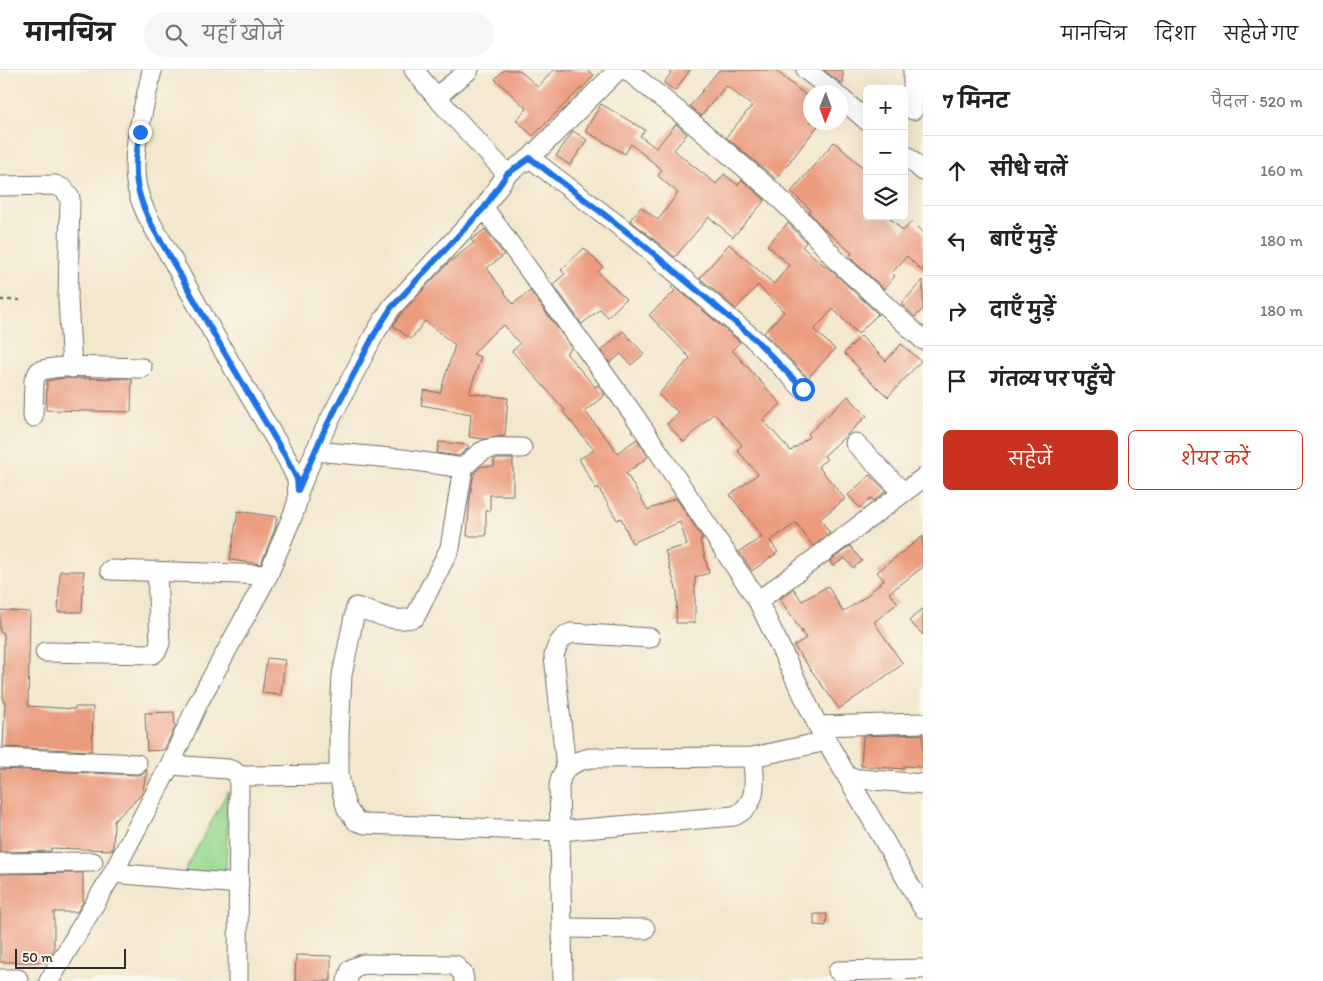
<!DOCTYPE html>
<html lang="hi">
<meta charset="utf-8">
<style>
body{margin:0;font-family:Itim,"Playpen Sans Deva",sans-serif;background:#f6f6f6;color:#222}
.controls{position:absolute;right:15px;top:15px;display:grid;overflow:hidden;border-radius:8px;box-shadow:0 5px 20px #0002}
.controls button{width:45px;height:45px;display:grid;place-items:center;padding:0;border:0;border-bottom:1px solid #e0e0e0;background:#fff;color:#222;font:25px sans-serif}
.compass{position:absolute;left:803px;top:15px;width:45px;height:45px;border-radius:50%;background:#fff;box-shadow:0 5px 20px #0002;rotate:181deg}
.scale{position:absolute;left:15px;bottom:12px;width:111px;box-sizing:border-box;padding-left:5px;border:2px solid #2b2b2b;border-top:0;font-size:14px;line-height:18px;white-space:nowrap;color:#2b2b2b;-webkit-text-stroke:4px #fbf7ec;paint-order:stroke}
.stop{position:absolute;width:15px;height:15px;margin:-11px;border:4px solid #1a73e8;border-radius:50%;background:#fff}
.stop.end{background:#1a73e8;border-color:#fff;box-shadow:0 1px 5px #0008}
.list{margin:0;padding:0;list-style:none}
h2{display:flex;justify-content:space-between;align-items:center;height:65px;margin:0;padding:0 20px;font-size:21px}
h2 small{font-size:16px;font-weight:400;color:#767676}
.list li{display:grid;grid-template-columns:32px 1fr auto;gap:15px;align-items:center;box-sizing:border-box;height:70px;padding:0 20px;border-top:1px solid #e0e0e0}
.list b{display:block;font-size:19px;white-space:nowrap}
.list em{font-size:16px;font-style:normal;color:#767676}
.actions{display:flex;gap:10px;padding:15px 20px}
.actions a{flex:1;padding:11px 0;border:1px solid #c8321e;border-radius:8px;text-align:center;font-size:18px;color:#c8321e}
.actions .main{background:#c8321e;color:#fff}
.icon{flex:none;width:28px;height:28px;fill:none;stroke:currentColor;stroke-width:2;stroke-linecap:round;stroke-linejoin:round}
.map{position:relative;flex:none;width:923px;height:911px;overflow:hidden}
header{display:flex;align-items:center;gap:30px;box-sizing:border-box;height:70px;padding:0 25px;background:#fff;border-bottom:1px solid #e0e0e0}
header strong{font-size:24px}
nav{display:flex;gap:28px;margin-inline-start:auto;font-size:18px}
.search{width:350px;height:45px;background:#f6f6f6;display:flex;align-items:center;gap:12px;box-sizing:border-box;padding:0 18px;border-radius:28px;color:#767676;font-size:19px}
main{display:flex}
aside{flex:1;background:#fff}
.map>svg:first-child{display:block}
.green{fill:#98d990;stroke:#62825e}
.building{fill:#eb9b7e}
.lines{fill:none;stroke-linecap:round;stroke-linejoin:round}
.minor-casing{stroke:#716d64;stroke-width:21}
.path{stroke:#716d64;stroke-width:2.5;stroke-dasharray:4 4;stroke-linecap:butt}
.minor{stroke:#fff;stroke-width:19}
.route{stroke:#1a73e8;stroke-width:6}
</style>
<header>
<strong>मानचित्र</strong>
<div class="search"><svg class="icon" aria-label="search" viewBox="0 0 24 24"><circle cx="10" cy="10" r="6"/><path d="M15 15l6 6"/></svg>यहाँ खोजें</div>
<nav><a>मानचित्र</a><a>दिशा</a><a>सहेजे गए</a></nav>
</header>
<main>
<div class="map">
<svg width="923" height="911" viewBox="0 0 923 911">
<rect width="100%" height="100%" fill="#fbf7ec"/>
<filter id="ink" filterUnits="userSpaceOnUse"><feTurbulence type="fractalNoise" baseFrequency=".02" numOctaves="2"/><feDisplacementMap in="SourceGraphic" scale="10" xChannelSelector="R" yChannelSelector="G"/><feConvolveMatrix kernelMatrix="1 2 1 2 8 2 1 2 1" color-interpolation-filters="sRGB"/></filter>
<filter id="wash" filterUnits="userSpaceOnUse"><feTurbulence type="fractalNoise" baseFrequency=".0096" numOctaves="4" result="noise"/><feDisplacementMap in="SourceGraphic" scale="20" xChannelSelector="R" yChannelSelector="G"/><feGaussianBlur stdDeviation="1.12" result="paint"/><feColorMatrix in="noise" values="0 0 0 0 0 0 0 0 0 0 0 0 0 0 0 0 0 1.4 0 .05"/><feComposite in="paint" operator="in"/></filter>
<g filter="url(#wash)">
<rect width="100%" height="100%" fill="#f3e7cd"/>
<path class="green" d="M 228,721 L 226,805 L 184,802 Z"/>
<g id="blocks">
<g class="building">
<path d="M 504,0 L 519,0 L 538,17 L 553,0 L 587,0 L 594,5 L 582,19 L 581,18 L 533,66 L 516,50 L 527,39 L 495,9 Z"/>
<path d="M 673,0 L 690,0 L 675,21 L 664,13 Z"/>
<path d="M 719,0 L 775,0 L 810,29 L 810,52 L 821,52 L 776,109 L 726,67 L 752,36 L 726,16 L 701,46 L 690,36 Z"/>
<path d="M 824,0 L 843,0 L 843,13 L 841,13 Z"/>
<path d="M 601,34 L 645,60 L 640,66 L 656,78 L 676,54 L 687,64 L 674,80 L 686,90 L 716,114 L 724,104 L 738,115 L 742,110 L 765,130 L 733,167 L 709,147 L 675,187 L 630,150 L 641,137 L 658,150 L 678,123 L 658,106 L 662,100 L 631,74 L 625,84 L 585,61 Z"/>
<path d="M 573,61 L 587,70 L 570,95 L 556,86 Z"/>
<path d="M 834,72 L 867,101 L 867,146 L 888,146 L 903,161 L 912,151 L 923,162 L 923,202 L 907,186 L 892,203 L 895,206 L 884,219 L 849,187 L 852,183 L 821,156 L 809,142 L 811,140 L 791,122 Z"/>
<path d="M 788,153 L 806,172 L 802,177 L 834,203 L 878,244 L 858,264 L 833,239 L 814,260 L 835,279 L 808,308 L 764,263 L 784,242 L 758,215 L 736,239 L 700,208 L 729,174 L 774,214 L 789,195 L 767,175 Z"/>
<path d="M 485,159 L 504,185 L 487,198 L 513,234 L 530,221 L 572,278 L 566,283 L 595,317 L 598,315 L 605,325 L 585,341 L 609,372 L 610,371 L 617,383 L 637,369 L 648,387 L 626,403 L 648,440 L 676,428 L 703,469 L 700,469 L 709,503 L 695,507 L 695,553 L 676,553 L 677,522 L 665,481 L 687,475 L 680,452 L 632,473 L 621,448 L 617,450 L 598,417 L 596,419 L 579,389 L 594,380 L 563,342 L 565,340 L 512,281 L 520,274 L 504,255 L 493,263 L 473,284 L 481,287 L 469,323 L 508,328 L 505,366 L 484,369 L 469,367 L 471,344 L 421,335 L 424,320 L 440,323 L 455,275 L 425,251 L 411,269 L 393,256 L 400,245 L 448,193 L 474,173 L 471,170 Z"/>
<path d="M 584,178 L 603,197 L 598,202 L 626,229 L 608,247 L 600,239 L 582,254 L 553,214 L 565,204 L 561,200 Z"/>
<path d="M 923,210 L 923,239 L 915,247 L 901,234 Z"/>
<path d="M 673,215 L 740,272 L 732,280 L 781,334 L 763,350 L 791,381 L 810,366 L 808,364 L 848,326 L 867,346 L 824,386 L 827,389 L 818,396 L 845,429 L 820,449 L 830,463 L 813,476 L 796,453 L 770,471 L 778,482 L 752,501 L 739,482 L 762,467 L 730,425 L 758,404 L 737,380 L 742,375 L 714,343 L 684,372 L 667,354 L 679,343 L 658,325 L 690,288 L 649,245 L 675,221 L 671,217 Z"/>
<path d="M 623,261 L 644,284 L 631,295 L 621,284 L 610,293 L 601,281 Z"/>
<path d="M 861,266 L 886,291 L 901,274 L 921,291 L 888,327 L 858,300 L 860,299 L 844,283 Z"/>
<path d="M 63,308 L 132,309 L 131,342 L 46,340 L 47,311 Z"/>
<path d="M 439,372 L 468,375 L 468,378 L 459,386 L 437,383 Z"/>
<path d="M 494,389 L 513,389 L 513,425 L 490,425 L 490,441 L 486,441 L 486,466 L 467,466 L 470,427 L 474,403 L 482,396 L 494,396 Z"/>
<path d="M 870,405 L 886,421 L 874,431 L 871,428 L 860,438 L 848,425 Z"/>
<path d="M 238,441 L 277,447 L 275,459 L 261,494 L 230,490 Z"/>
<path d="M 923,466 L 923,497 L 889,523 L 898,533 L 874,552 L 903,594 L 839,639 L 794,576 L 806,568 L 801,562 L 803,561 L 801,561 L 780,529 L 794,519 L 802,531 L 828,516 L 843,542 L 865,527 L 884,510 L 877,502 Z"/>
<path d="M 850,476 L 862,491 L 853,498 L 845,488 L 833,496 L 830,491 Z"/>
<path d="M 60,501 L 84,501 L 82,542 L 58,542 Z"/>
<path d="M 923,538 L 923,565 L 909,551 Z"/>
<path d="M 0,540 L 30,542 L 28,636 L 75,639 L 75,637 L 93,637 L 92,681 L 3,677 L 5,632 L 3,632 L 4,563 L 0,562 Z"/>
<path d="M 267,588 L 285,590 L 281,625 L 262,623 Z"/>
<path d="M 174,642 L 175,657 L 164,680 L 147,681 L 145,643 Z"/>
<path d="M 923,664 L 923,697 L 904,696 L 904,699 L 861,696 L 863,666 Z"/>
<path d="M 0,699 L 137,705 L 143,704 L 147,699 L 142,724 L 114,751 L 113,780 L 51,778 L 51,781 L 0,782 Z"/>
<path d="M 83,803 L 83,832 L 77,842 L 54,842 L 54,880 L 47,892 L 0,892 L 0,804 Z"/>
<path d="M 814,844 L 827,844 L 826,856 L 814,855 Z"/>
<path d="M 296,885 L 331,886 L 331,911 L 295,911 Z"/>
</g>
</g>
</g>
<g filter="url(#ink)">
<use href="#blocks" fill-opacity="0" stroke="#716d64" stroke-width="1"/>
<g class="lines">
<g class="minor-casing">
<g id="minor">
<path d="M 414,0 L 436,27 L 507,104"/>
<path d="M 627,0 L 678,41 L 771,120 L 806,155 L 836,190 L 923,270"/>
<path d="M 806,0 L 834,22"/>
<path d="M 913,0 L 913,40"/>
<path d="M 436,27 L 469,0"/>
<path d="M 841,28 L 867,51"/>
<path d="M 904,84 L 923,101"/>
<path d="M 530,88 L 635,168 L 755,270 L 803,319"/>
<path d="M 0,116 L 55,115 L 64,119 L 70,128 L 68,229 L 72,298"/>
<path d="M 484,138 L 636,348 L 758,531 L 818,656 L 923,838"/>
<path d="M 33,347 L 34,310 L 39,301 C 65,293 113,298 142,298"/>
<path d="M 855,373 L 903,422"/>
<path d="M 315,381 L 402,389 L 463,398 C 487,373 489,378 522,378"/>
<path d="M 463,398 L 450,478 L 415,547 C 396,554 375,543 356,537 L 342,605 L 339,665 L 339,705 L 343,726 L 347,739 L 356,751 L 365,754 L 560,761 L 734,746 C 760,734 754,711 753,687"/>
<path d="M 299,420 L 324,361 L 374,265 L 391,238 L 484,138 L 507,104 L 530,88 L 618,0"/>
<path d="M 110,500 L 268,505"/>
<path d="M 758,531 L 923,408"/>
<path d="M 45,582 L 153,584 L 157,580 L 160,573 L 157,501"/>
<path d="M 818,656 L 923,653"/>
<path d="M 0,688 L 137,694"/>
<path d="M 170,695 L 228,699 L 234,701 L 239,706 L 238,911"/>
<path d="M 566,698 L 579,691 L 590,688 L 753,687 L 827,671"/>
<path d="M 239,706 L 339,705"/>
<path d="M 848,708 L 923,714"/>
<path d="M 0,793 L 93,792"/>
<path d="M 113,803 L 239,814"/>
<path d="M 562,858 L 645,859"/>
<path d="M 838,901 L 923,899"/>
<path d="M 0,909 L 18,909"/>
<path d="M 49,911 L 113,803 L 170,695 L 198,633 L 268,505 L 294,442 L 298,429 L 297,409 L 287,389 C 248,323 209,258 173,191 C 160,167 140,140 136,112 C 131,76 145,36 152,0"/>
<path d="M 347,911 L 351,899 L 363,894 L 455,895 L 463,904 L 464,911"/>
<path d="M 563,911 L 559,716 L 561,707 L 566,698 L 554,586 C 557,575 560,568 571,563 L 650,568"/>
</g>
</g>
<path class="path" d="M 0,230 L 21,230"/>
<use href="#minor" class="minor"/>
</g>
</g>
<g class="lines" filter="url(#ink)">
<path class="route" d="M 140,62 C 136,83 133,105 140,126 C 147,152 165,177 178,201 C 213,264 250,326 287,389 L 297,409 L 298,420 L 324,361 L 374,265 L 391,238 L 484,138 L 507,104 L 530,88 L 635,168 L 756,270 L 803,319"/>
</g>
</svg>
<div class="controls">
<button>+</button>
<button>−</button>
<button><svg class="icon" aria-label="layers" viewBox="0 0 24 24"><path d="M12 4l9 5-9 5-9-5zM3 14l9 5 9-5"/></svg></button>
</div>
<svg class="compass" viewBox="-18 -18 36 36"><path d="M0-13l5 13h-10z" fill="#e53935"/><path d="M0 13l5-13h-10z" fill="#767676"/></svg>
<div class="scale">50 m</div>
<div class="stop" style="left:803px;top:319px"></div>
<div class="stop end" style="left:140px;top:62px"></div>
</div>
<aside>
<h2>7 मिनट<small>पैदल · 520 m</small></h2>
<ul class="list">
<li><svg class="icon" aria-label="ahead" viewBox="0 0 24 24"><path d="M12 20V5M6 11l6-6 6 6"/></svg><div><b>सीधे चलें</b></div><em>160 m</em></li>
<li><svg class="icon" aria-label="left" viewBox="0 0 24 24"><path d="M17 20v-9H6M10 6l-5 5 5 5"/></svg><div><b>बाएँ मुड़ें</b></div><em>180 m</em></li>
<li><svg class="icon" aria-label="right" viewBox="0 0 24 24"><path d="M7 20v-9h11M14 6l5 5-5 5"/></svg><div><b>दाएँ मुड़ें</b></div><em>180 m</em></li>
<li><svg class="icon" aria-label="arrive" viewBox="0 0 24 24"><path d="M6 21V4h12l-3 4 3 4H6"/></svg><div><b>गंतव्य पर पहुँचे</b></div></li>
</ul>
<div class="actions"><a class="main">सहेजें</a><a>शेयर करें</a></div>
</aside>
</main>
